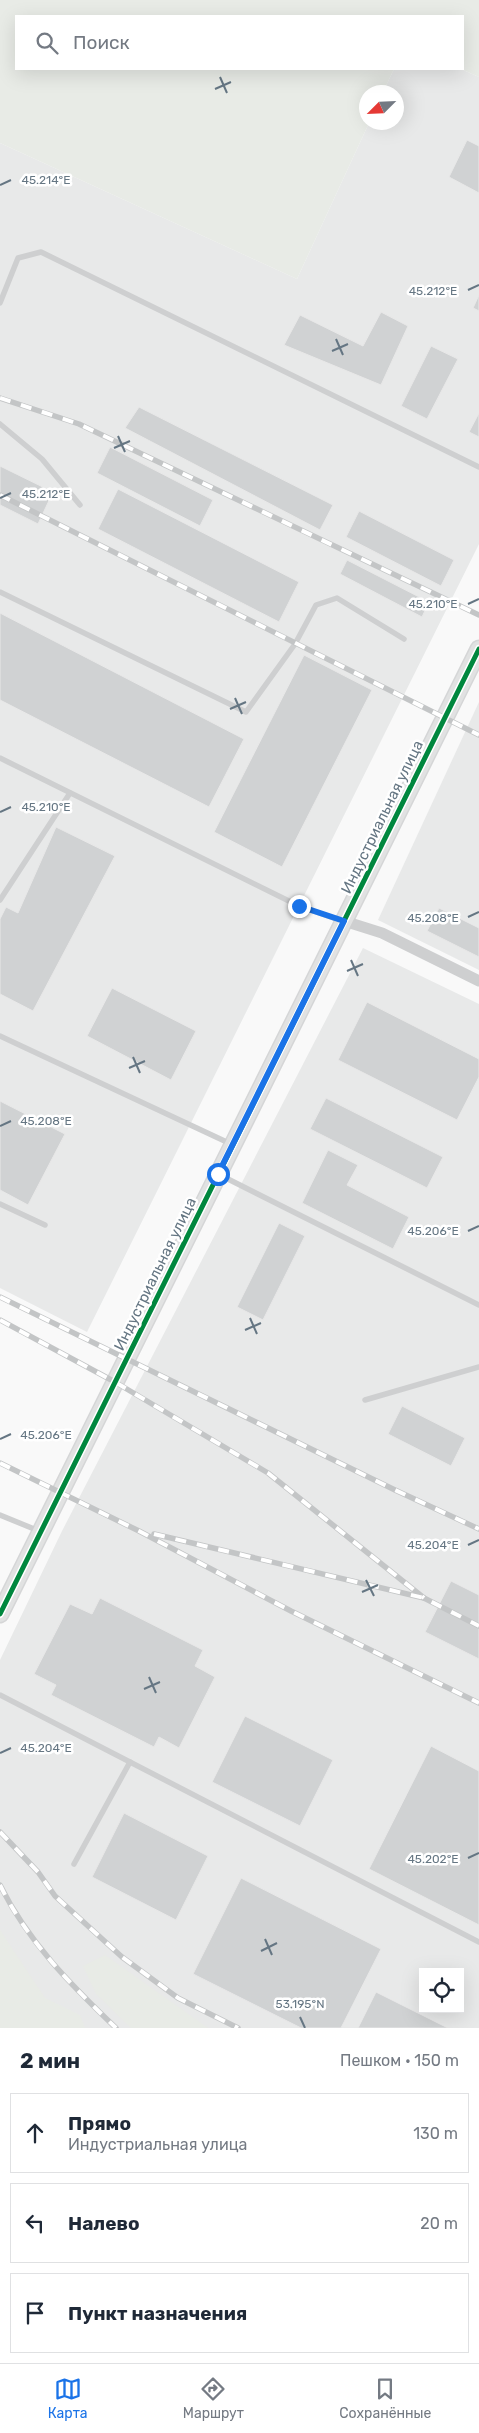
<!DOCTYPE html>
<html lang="ru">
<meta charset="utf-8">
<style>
body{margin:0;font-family:Rubik,sans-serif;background:#f2f2f3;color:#1f2937}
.controls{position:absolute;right:15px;bottom:15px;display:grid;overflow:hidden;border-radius:0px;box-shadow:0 5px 20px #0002}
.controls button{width:45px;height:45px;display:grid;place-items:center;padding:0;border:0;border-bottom:1px solid #e0e1e3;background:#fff;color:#1f2937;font:25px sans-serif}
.compass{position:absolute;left:359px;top:85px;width:45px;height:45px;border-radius:50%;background:#fff;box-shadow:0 5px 20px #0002;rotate:246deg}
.stop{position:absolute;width:15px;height:15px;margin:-11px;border:4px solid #1a73e8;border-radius:50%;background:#fff}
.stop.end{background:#1a73e8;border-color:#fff;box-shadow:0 1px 5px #0008}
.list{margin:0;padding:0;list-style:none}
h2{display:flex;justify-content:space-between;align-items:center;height:65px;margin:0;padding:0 20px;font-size:21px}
h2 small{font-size:16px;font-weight:400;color:#747a83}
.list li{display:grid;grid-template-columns:32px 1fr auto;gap:15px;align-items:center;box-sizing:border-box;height:80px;margin:0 10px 10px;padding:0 10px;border:1px solid #e0e1e3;border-radius:0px}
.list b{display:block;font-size:19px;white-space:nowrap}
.list p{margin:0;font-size:16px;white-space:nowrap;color:#747a83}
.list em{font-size:16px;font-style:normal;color:#747a83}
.icon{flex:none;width:28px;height:28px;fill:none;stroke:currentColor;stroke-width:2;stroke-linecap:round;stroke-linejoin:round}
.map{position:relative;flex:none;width:479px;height:2028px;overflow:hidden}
.search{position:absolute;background:#fff;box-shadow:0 5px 20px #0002;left:15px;right:15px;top:15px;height:55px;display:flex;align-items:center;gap:12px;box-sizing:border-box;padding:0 18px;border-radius:0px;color:#747a83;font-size:19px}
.sheet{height:335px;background:#fff}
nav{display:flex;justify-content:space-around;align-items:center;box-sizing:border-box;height:70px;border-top:1px solid #e0e1e3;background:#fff;font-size:14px;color:#747a83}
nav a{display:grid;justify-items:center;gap:2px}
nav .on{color:#1a73e8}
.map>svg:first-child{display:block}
.built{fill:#e8e9e9;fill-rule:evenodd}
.green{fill:#e8ebe6}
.building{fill:#d0d2d3;stroke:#e8e8e8}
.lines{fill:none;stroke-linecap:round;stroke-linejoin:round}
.secondary-casing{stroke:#d5d6d7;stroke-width:19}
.lane{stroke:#cecfd0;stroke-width:5.5}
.street{stroke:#cecfd0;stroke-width:11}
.secondary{stroke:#e1e2e2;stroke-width:16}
.rail-casing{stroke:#c3c5c6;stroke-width:5.5}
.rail{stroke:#fff;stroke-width:4;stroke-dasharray:11;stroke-linecap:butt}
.cycleway-casing{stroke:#fff;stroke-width:8}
.cycleway{stroke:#00873e;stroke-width:5}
.route{stroke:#1a73e8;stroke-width:6}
.ticks{fill:none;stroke:#657683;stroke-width:2}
.labels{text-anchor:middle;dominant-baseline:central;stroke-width:5;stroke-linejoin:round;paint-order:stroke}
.street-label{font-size:15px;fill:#657683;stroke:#fff}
.ticks-label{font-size:12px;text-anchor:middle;fill:#657683;stroke:#fff;stroke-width:5;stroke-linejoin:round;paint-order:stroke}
</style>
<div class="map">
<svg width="479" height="2028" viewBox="0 0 479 2028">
<rect width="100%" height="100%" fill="#f9f9f9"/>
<g class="built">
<path d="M 394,69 L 461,69 L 479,77 L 479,544 L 87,1332 L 0,1288 L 0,143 L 297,279 L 369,123 L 396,122 L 396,92 L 383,92 Z"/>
<path d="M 479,702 L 479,970 L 378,920 Z"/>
<path d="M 363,948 L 479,1004 L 479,2028 L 0,2028 L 0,1660 L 62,1531 ZM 423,1972 L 460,1972 L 460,2009 L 423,2009 Z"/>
</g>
<g class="green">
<path d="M 0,0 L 479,0 L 479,77 L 461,69 L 463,16 L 16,16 L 16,69 L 394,69 L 383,92 L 366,92 L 366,122 L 369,123 L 297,279 L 0,143 Z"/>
<path d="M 0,1930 L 45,1998 L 80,2015 L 85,2028 L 0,2028 Z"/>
<path d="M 105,1955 L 208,2028 L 131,2028 L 96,1994 L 83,1966 Z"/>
</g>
<g class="building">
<path d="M 467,140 L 479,146 L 479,193 L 449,177 Z"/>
<path d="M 479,295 L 479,311 L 473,308 Z"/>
<path d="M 381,312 L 408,326 L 381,385 L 284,345 L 300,315 L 363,346 Z"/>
<path d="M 431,346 L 458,359 L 427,419 L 401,406 Z"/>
<path d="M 139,407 L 333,505 L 320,530 L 125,428 Z"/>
<path d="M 479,413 L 479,437 L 469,432 Z"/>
<path d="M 110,447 L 213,500 L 200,526 L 97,473 Z"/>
<path d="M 0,466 L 53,492 L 38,524 L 0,505 Z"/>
<path d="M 118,489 L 299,582 L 279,622 L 98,529 Z"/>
<path d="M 359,511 L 454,560 L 441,586 L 346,537 Z"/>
<path d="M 347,560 L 429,602 L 422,617 L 340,574 Z"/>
<path d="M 0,613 L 244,739 L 209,807 L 0,700 Z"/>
<path d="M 304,655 L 372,690 L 282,867 L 214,832 Z"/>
<path d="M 56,827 L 115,856 L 33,1011 L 0,994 L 0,919 L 6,907 L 18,913 Z"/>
<path d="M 439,908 L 479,928 L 479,957 L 427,931 Z"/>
<path d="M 112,988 L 196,1031 L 171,1080 L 87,1036 Z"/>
<path d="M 367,1002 L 479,1059 L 479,1077 L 457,1120 L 338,1060 Z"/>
<path d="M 326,1098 L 443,1157 L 427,1188 L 310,1129 Z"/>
<path d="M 0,1101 L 65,1134 L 28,1205 L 0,1190 Z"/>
<path d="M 328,1150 L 358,1165 L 347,1185 L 409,1217 L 393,1249 L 302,1203 Z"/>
<path d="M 279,1223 L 305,1236 L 263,1320 L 237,1307 Z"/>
<path d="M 402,1406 L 465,1438 L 451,1466 L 388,1434 Z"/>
<path d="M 451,1581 L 479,1595 L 479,1659 L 425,1632 Z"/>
<path d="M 100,1598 L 203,1650 L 195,1666 L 215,1677 L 179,1748 L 159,1737 L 154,1747 L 51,1695 L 56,1685 L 34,1674 L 70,1604 L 92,1614 Z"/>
<path d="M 245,1716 L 333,1760 L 300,1826 L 212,1782 Z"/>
<path d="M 431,1746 L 479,1771 L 479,1925 L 369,1869 Z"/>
<path d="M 124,1813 L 208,1856 L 176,1920 L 92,1877 Z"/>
<path d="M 241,1878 L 381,1949 L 341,2028 L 301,2028 L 193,1974 Z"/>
<path d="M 376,1992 L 448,2028 L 358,2028 Z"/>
</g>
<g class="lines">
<g class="secondary-casing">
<path id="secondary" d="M 0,1614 L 479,649"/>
</g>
<g class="lane">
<path d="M 0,303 L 18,258 L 41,252 L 479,467"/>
<path d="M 0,424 L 42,459 L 80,505"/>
<path d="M 0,592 L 246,712 L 295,644 L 316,605 L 337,598 L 404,639"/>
<path d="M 0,758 L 299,906 L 342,921"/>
<path d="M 0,900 L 70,793"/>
<path d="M 0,1036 L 231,1144"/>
<path d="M 220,1175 L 479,1305"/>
<path d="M 0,1204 L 45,1225"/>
<path d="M 365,1400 L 479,1367"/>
<path d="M 0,1515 L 39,1531"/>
<path d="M 0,1695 L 479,1942"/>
<path d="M 74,1864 L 130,1762"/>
</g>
<path class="street" d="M 344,921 L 382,933 L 479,981"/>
<use href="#secondary" class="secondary"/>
<g class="rail-casing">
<g id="rail">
<path d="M 0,398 L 79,424 L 479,615"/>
<path d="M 0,495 L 479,735"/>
<path d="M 0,1297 L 395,1490 L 479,1529"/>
<path d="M 0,1320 L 115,1382 L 268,1473 L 424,1598"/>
<path d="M 0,1463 L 139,1531 L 291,1611 L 479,1703"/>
<path d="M 154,1534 L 424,1598 L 479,1626"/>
<path d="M 0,1832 L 38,1872 L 55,1896 L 122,1957 L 178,1998 L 238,2028"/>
<path d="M 0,1885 C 28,1942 71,1985 116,2028"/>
</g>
</g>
<use href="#rail" class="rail"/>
<g class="cycleway-casing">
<path id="cycleway" d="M 0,1614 L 479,649"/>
</g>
<use href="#cycleway" class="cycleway"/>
</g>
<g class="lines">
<path class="route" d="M 218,1174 L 344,921 L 299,906"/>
</g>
<path class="ticks" d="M 220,77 L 227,93M 215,89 L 231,82M 0,185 L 11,180M 468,290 L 479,285M 336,339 L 343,355M 332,351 L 348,344M 118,436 L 125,452M 114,448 L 130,441M 0,498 L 11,493M 468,604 L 479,599M 235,698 L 242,714M 230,709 L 246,702M 0,812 L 11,807M 468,917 L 479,912M 351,960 L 358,976M 347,971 L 363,964M 133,1057 L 140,1073M 129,1068 L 145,1061M 0,1126 L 11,1121M 468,1231 L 479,1226M 250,1318 L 257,1334M 245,1330 L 261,1323M 0,1439 L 11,1434M 468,1545 L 479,1540M 366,1580 L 374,1596M 362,1592 L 378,1585M 149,1677 L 156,1693M 144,1689 L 160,1682M 0,1753 L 11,1748M 468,1858 L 479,1853M 265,1939 L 272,1955M 261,1951 L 277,1943M 300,2017 L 305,2028"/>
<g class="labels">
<g class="street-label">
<text transform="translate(382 817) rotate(-64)">Индустриальная улица</text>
<text transform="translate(155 1274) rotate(-64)">Индустриальная улица</text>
</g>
</g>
<g class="ticks-label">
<text x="46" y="184">45.214°E</text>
<text x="433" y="295">45.212°E</text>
<text x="46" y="498">45.212°E</text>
<text x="433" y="608">45.210°E</text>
<text x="46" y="811">45.210°E</text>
<text x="433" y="922">45.208°E</text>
<text x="46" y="1125">45.208°E</text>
<text x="433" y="1235">45.206°E</text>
<text x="46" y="1439">45.206°E</text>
<text x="433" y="1549">45.204°E</text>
<text x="46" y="1752">45.204°E</text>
<text x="433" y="1863">45.202°E</text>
<text x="300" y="2008">53.195°N</text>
</g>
</svg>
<div class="controls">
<button><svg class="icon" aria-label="locate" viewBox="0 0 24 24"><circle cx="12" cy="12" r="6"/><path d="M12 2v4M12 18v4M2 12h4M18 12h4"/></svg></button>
</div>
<svg class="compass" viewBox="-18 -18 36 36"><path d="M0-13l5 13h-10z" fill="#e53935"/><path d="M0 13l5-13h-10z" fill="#747a83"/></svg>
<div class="stop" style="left:218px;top:1174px"></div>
<div class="stop end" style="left:299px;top:906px"></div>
<div class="search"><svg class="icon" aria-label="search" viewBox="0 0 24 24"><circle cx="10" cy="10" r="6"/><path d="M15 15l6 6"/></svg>Поиск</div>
</div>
<section class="sheet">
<h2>2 мин<small>Пешком · 150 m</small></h2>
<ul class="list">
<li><svg class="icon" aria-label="ahead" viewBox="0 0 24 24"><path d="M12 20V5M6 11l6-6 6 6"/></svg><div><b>Прямо</b><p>Индустриальная улица</p></div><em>130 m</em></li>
<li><svg class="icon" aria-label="left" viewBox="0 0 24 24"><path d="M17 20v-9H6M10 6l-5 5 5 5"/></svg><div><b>Налево</b></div><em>20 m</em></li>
<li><svg class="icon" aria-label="arrive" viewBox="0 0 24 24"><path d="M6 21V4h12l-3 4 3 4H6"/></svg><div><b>Пункт назначения</b></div></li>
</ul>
</section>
<nav>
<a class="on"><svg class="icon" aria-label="map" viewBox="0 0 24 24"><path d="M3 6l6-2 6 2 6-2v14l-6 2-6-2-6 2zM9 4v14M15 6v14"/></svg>Карта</a>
<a><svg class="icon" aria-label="directions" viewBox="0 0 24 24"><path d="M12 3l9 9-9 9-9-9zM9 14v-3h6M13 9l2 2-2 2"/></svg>Маршрут</a>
<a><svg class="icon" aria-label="saved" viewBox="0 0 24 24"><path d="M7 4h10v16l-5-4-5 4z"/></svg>Сохранённые</a>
</nav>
